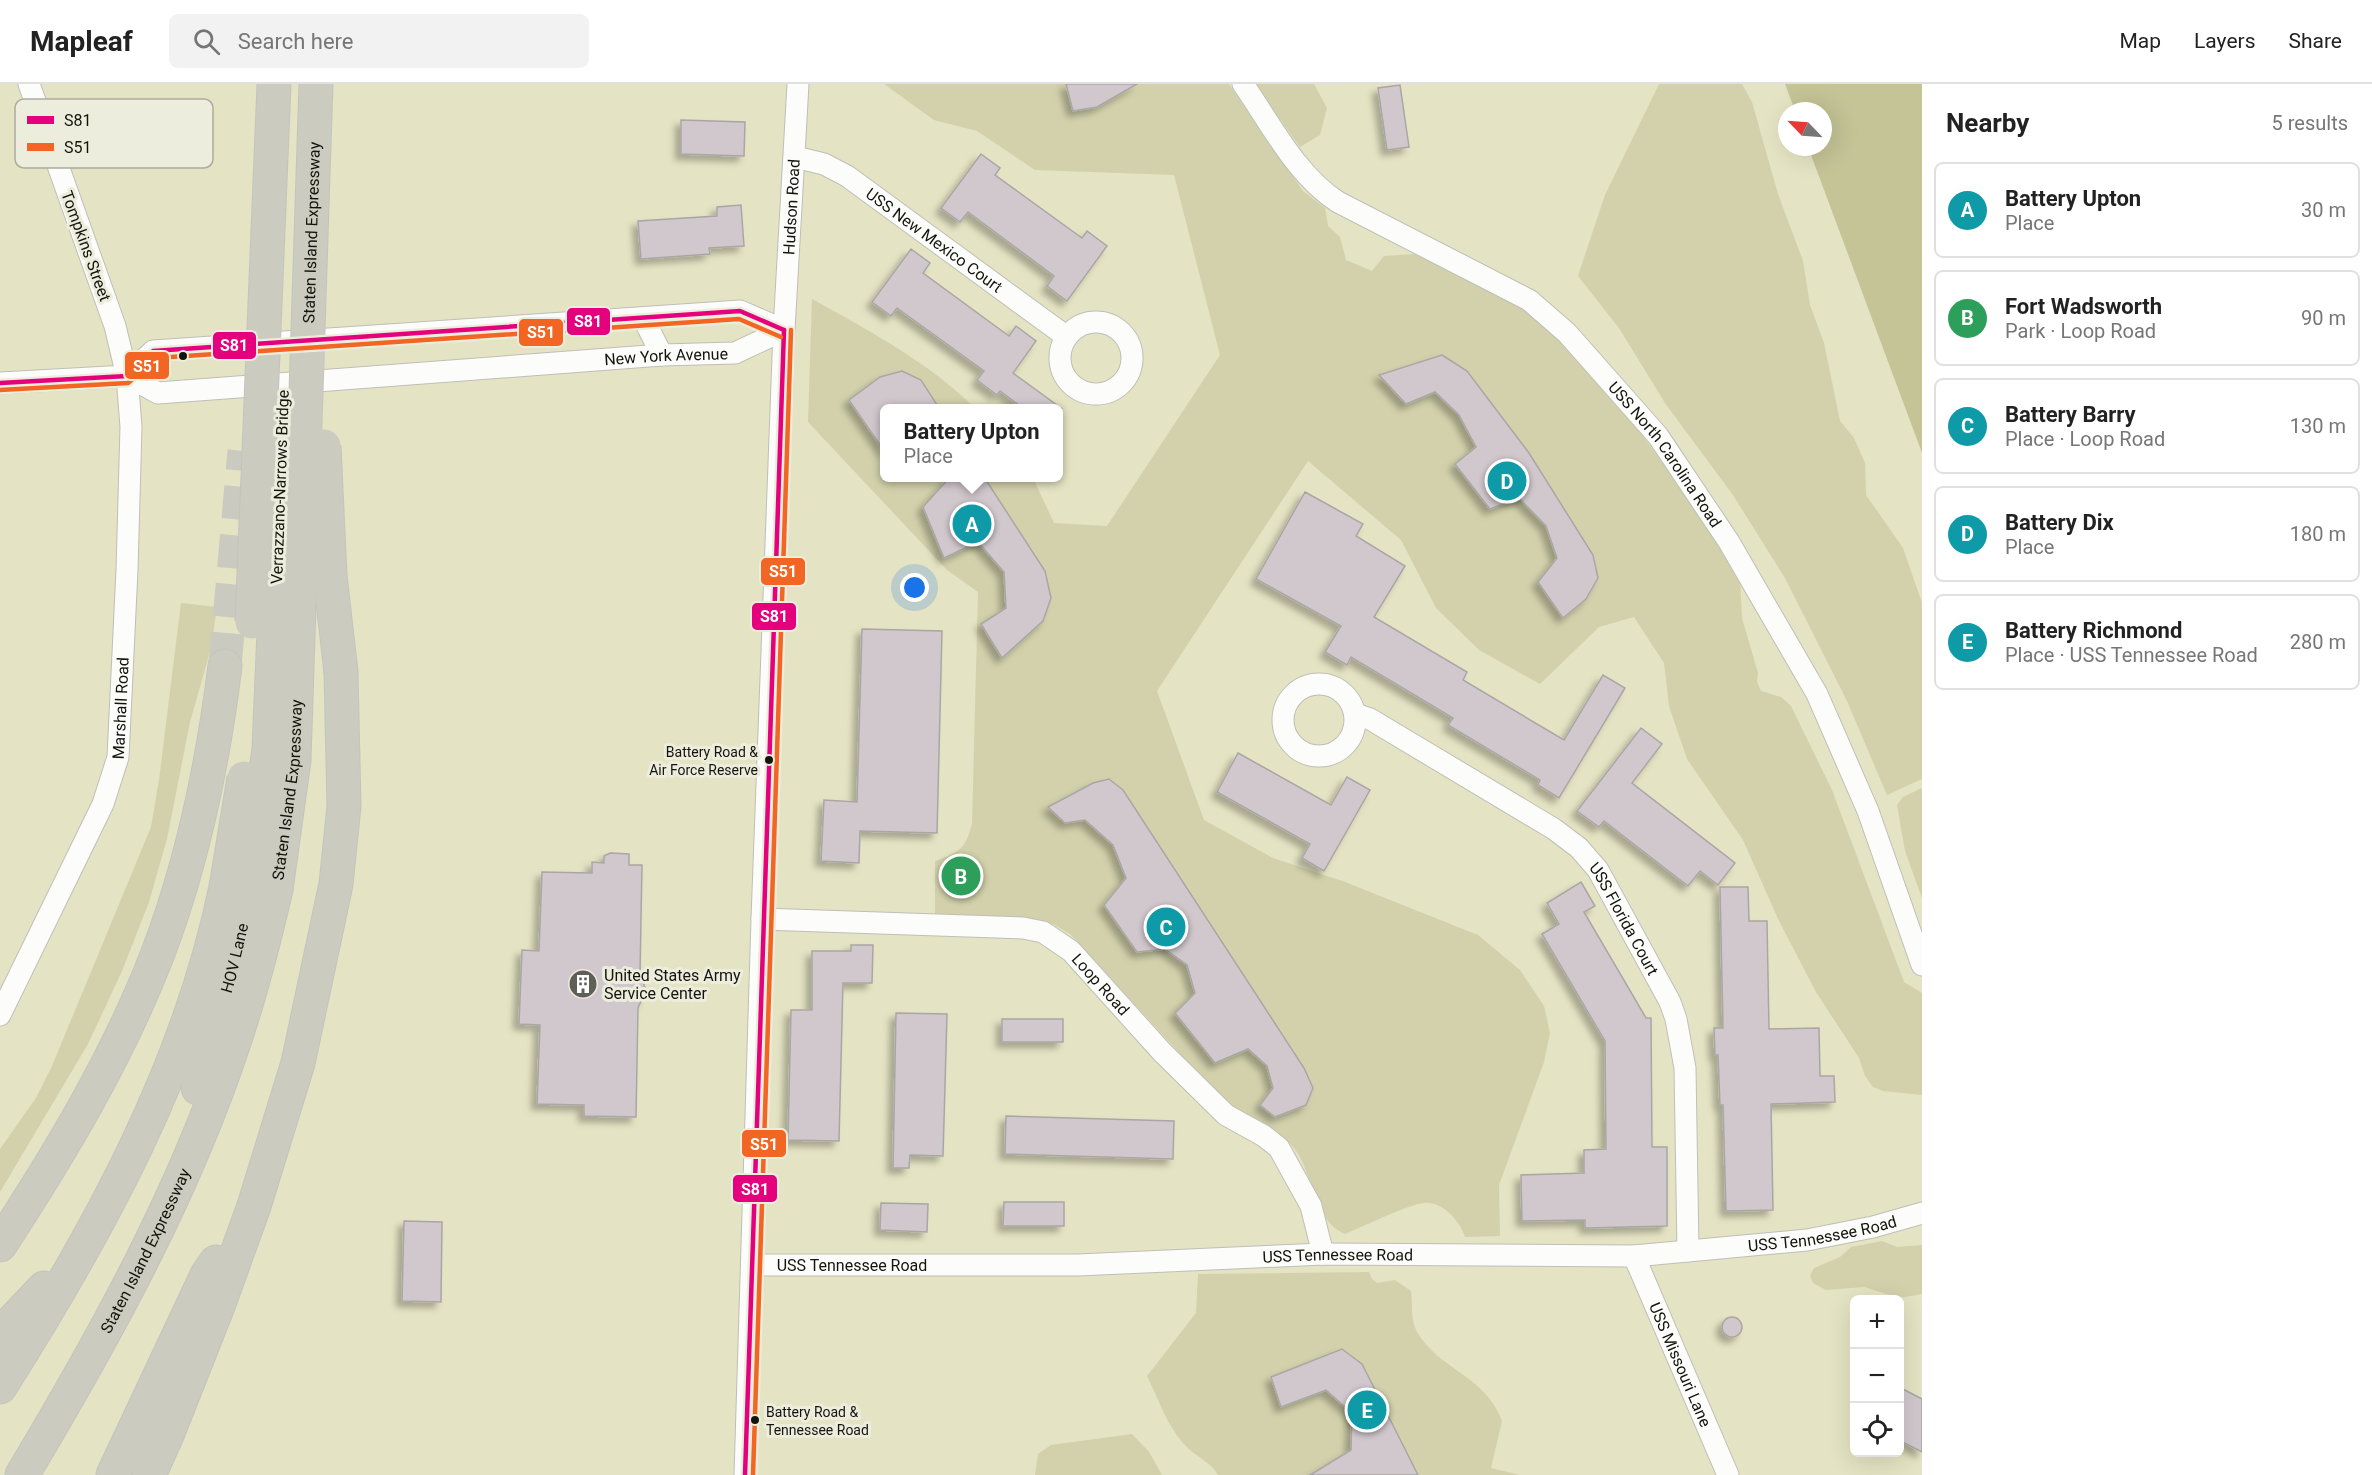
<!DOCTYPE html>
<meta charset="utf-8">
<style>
body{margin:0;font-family:Roboto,sans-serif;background:#f2f2f2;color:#222}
.controls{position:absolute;right:18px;bottom:18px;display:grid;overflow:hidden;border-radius:9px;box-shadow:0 6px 24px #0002}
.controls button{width:54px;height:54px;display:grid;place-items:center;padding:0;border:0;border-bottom:2px solid #e0e0e0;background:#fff;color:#222;font:30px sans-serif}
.compass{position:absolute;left:1778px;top:18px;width:54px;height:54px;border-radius:50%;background:#fff;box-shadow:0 6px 24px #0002;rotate:295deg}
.you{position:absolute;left:915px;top:504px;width:21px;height:21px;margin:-15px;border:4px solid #fff;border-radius:50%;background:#1a73e8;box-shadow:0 0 0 9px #1a73e833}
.badge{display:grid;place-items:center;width:39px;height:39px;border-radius:50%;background:#5f5f58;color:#fff;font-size:20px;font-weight:700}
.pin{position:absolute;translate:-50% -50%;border:3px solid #fff;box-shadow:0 2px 6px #0006}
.popup{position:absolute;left:880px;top:320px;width:183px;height:78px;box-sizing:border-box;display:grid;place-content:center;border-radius:9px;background:#fff;filter:drop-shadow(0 2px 4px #0005);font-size:20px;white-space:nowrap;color:#767676}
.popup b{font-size:22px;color:#222}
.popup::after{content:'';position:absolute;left:50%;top:100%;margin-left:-12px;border:12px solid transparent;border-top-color:#fff}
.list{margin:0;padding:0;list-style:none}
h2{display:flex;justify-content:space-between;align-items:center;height:78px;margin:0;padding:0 24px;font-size:26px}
h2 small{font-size:20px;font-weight:400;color:#767676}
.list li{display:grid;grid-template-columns:39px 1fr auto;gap:18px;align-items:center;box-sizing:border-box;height:96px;margin:0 12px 12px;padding:0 12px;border:2px solid #e0e0e0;border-radius:9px}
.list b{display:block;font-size:22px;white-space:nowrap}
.list p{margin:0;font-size:20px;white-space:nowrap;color:#767676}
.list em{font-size:20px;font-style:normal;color:#767676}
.icon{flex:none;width:33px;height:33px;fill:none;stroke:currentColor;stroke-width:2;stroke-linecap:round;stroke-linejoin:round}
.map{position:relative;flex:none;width:1922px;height:1391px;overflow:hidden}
header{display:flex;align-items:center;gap:36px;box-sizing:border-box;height:84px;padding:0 30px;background:#fff;border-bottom:2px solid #e0e0e0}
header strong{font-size:28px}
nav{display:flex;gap:33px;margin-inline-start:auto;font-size:21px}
.search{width:420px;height:54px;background:#f2f2f2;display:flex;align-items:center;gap:15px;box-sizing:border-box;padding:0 21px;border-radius:9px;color:#767676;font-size:22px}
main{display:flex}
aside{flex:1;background:#fff}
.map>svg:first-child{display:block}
.green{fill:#e4e3c3;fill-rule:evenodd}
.forest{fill:#d2d1ab}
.water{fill:#c5c497}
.building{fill:#d1c8cd;stroke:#a9a7a5;stroke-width:1.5;filter:url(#shadow)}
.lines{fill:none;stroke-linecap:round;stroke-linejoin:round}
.highway-tunnel{stroke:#cacac0;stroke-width:33;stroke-dasharray:33 16;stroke-linecap:butt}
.street-casing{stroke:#bfbfb8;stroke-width:23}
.highway-casing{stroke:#c4c4bf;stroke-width:35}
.street{stroke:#fcfcfa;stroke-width:21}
.highway{stroke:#cbcbbf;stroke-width:33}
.highway-bridge-casing{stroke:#c4c4bf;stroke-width:35;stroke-linecap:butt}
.highway-bridge{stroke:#cbcbbf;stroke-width:33}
.bus-1-casing{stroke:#ededdd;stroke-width:9}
.bus-2-casing{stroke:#ededdd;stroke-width:9}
.bus-1{stroke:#e5007d;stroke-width:4.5}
.bus-2{stroke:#f26522;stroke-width:4.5}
.bus-dot{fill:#14140e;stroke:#ededdd;stroke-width:2}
.labels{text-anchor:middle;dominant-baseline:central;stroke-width:6;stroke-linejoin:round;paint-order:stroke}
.bus-label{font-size:14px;fill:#14140e;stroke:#ededdd;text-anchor:end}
.street-label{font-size:16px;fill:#14140e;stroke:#ededdd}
.poi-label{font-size:16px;fill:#14140e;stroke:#ededdd;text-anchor:start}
.key{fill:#ededdd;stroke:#acac9f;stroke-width:1.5}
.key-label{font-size:16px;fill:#14140e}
.line-badge{stroke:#ededdd;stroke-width:2}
.badge-label{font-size:16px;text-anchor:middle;font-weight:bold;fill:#fff}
</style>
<header>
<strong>Mapleaf</strong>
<div class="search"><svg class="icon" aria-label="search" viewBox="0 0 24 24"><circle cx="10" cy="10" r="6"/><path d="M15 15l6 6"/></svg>Search here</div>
<nav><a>Map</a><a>Layers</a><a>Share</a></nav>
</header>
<main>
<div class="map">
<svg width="1922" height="1391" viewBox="0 0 1922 1391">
<defs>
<filter id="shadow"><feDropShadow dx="-5.5" dy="5.5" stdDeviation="3" flood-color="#0004"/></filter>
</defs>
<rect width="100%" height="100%" fill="#eaeae0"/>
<path class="green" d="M 0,0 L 1785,0 L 1795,27 L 1787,27 L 1787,63 L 1808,63 L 1922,369 L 1922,1391 L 0,1391 ZM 885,324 L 1059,324 L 1059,394 L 885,394 ZM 1854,1216 L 1900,1216 L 1900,1368 L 1854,1368 Z"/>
<g class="forest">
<path d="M 884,0 L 1229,0 L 1303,107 L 1325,124 L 1328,142 L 1340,153 L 1346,176 L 1372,187 L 1384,172 L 1416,170 L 1517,219 L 1546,241 L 1611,308 L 1706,439 L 1740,495 L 1742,534 L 1758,589 L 1757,598 L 1761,607 L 1781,613 L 1791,622 L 1832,706 L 1904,898 L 1922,909 L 1922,1011 L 1883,1007 L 1873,1003 L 1865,992 L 1859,974 L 1816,908 L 1779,837 L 1743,756 L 1687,675 L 1669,622 L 1664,579 L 1634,533 L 1599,543 L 1540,600 L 1479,566 L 1436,524 L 1401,456 L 1308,377 L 1157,607 L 1204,736 L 1273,774 L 1345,798 L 1478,851 L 1520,886 L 1544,922 L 1550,949 L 1544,978 L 1499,1101 L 1500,1152 L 1465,1153 C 1460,1137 1442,1117 1424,1119 C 1409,1120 1362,1143 1345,1150 C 1317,1139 1313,1098 1300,1073 C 1288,1051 1266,1044 1245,1033 C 1236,1028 1228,1020 1220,1013 L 1070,850 L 1053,840 L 1036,837 L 935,833 L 935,777 C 959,768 965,766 972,740 L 978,508 L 947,486 L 808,338 L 812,215 C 870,247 928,278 975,324 L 885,324 L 885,394 L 1033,394 L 1054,439 L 1107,442 L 1220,271 L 1174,91 L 1035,86 L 977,47 L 934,36 Z"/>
<path d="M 1255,0 L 1314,0 L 1327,24 L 1320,51 L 1300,63 Z"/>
<path d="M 1659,0 L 1742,0 L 1752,18 L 1778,110 L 1803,177 L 1810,221 L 1824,259 L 1840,337 L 1854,354 L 1865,379 L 1866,411 L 1903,464 L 1922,519 L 1922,695 L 1887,711 L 1847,617 L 1785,494 L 1733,411 L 1665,319 L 1619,244 L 1578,192 L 1605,111 Z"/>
<path d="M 181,519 L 217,523 L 211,564 L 190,638 L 167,755 L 149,818 L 122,887 L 88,960 L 0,1108 L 0,1065 L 36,1014 L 52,982 L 151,743 L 159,696 Z"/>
<path d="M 1922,704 L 1922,814 L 1905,767 L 1897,721 L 1903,713 Z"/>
<path d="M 1882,1157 L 1897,1163 L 1922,1161 L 1922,1210 L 1899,1214 L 1864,1203 L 1826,1206 L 1813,1199 L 1810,1192 L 1814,1184 L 1840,1173 L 1851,1163 Z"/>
<path d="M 1369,1188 L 1372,1195 L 1377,1199 L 1395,1196 L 1411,1207 C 1413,1221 1410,1235 1417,1248 C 1438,1285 1486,1292 1502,1337 L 1491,1384 L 1520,1391 L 1218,1391 C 1209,1376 1194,1372 1183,1359 C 1167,1341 1158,1314 1147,1292 L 1196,1229 L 1198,1190 Z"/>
<path d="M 1132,1350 L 1149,1368 L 1162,1391 L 1035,1391 L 1038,1370 L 1051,1361 Z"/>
</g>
<path class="water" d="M 1785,0 L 1922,0 L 1922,369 L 1808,63 L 1823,63 L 1823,27 L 1795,27 Z"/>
<g class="building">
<path d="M 1066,0 L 1137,0 L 1097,23 L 1073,27 Z"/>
<path d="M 1400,1 L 1409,63 L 1387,66 L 1378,4 Z"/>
<path d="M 681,36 L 745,38 L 744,72 L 681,70 Z"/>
<path d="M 981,70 L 1000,84 L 995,91 L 1082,154 L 1087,147 L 1107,162 L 1067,217 L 1047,202 L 1054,192 L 968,128 L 960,138 L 941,124 Z"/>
<path d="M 741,121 L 744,162 L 709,164 L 710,170 L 641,175 L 638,137 L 717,132 L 717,123 Z"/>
<path d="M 911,165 L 930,179 L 923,189 L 1009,252 L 1016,242 L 1036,257 L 1013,289 L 1061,324 L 1023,324 L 1000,307 L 997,311 L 977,296 L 984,287 L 897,224 L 891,232 L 872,218 Z"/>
<path d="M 1442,271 L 1467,287 L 1529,369 L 1593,471 L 1598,494 L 1586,515 L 1563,534 L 1538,498 L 1557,474 L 1546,442 L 1519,414 L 1490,425 L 1455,380 L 1476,363 L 1459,331 L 1435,308 L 1406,320 L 1379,291 Z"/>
<path d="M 902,287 L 921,296 L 939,324 L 885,324 L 885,368 L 849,316 L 880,293 Z"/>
<path d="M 950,393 L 984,393 L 1045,487 L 1051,514 L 1043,537 L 1002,574 L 981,540 L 1006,524 L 1004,488 L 978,458 L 944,474 L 923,423 Z"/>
<path d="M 1305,408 L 1363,440 L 1356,452 L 1405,482 L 1374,533 L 1467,588 L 1463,596 L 1564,656 L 1603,591 L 1625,604 L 1559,714 L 1538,701 L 1540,696 L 1448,641 L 1453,634 L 1351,573 L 1347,581 L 1325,568 L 1341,542 L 1256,495 Z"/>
<path d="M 862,545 L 942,547 L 937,749 L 860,747 L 859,779 L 821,777 L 824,716 L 857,718 Z"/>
<path d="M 1641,644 L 1662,660 L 1632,699 L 1735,779 L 1718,801 L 1700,787 L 1688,802 L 1604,737 L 1599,743 L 1577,727 Z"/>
<path d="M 1238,669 L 1331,721 L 1347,693 L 1370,706 L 1324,787 L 1302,774 L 1310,760 L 1217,708 Z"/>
<path d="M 1109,695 L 1123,706 L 1304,984 L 1313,1004 L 1306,1021 L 1275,1033 L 1260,1021 L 1273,1004 L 1267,982 L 1248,965 L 1215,979 L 1175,929 L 1195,909 L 1187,881 L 1165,865 L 1137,868 L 1104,821 L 1126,794 L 1113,761 L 1085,736 L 1065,739 L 1048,723 L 1093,699 Z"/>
<path d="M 610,769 L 629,770 L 629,781 L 642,781 L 640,890 L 646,906 L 638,924 L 636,1033 L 584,1032 L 584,1021 L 537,1020 L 540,941 L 519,940 L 522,866 L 539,867 L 542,788 L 592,789 L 592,778 L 604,779 L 604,772 Z"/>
<path d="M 1581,798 L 1595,822 L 1584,828 L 1646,934 L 1651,934 L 1652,1063 L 1667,1063 L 1667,1142 L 1585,1144 L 1585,1136 L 1522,1137 L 1521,1091 L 1584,1089 L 1584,1066 L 1606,1065 L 1605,957 L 1542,850 L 1559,840 L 1547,819 Z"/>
<path d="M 1720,803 L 1748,803 L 1749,837 L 1767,837 L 1769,945 L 1819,944 L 1820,992 L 1834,992 L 1835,1018 L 1771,1020 L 1773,1126 L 1726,1127 L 1723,1021 L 1720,1021 L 1718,971 L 1715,971 L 1714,944 L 1723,944 Z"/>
<path d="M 851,861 L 873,861 L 872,899 L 843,899 L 839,1057 L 788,1056 L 791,926 L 812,926 L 812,867 L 851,867 Z"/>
<path d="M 896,929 L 947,930 L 943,1072 L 910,1071 L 909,1084 L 893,1084 Z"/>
<rect x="1002" y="935" width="61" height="23"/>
<path d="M 1006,1032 L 1174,1037 L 1173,1075 L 1005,1070 Z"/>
<path d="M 1004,1118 L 1064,1118 L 1064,1142 L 1003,1142 Z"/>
<path d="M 881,1119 L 928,1120 L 927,1148 L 880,1146 Z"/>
<path d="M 404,1137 L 442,1138 L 441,1218 L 402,1217 Z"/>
<circle cx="1732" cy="1243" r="10"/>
<path d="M 1342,1265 L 1362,1280 L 1418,1391 L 1310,1391 L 1351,1366 L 1352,1329 L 1326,1306 L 1281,1323 L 1271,1293 Z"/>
<path d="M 1899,1303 L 1922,1315 L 1922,1368 L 1899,1356 Z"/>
</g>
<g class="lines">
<path class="highway-tunnel" d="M 225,582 L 244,367"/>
<g class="street-casing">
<g id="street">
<path id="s1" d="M 1243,0 C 1271,40 1296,91 1338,118 L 1529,216 L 1567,249 L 1658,352 L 1729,458 L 1817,610 L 1868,727 L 1922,881"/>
<path id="s2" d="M 795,73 L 824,80 L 847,92 L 1067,253"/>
<path d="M 643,234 L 662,271"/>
<circle cx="1096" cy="274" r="36"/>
<path d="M 127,292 L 153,267 L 740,227 L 784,246"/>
<path id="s3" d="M 0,299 L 127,292 L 158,309 L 662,271 L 735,269 L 784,246"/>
<circle cx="1319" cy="636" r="36"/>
<path id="s4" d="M 1355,630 L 1370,635 L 1554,745 L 1579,764 L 1598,786 L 1670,918 L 1676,935 L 1685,984 L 1688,1167"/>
<path id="s5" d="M 762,835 L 1023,844 L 1043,848 L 1071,867 L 1162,968 L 1226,1031 L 1264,1052 L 1279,1064 L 1311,1122 L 1323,1170"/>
<path id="s6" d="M 0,931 L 103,720 L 118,673 L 127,486 L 131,343 L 127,292 L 115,242 L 29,0"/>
<path id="s7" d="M 1634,1172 L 1728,1391"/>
<path id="s8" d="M 752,1181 L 1078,1181 L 1323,1170 L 1634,1172 L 1807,1156 L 1873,1143 L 1922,1129"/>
<path id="s9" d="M 745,1391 L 762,835 L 784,246 L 798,0"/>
</g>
</g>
<g class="highway-casing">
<g id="highway">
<path id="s10" d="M 198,1004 L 230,893 L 251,804"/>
<path d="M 0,1161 C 60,1069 118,973 158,869 C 193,777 213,679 225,582"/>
<path d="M 0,1256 L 10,1240 L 44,1204"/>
<path d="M 0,1303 C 98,1148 189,984 226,803"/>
<path id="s11" d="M 22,1391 C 104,1254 184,1110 234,958 C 251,908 264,857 276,805"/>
<path d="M 113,1391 L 207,1191 L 216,1178"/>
<path d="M 149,1391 L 167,1351 L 218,1222 L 254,1122 L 298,979 L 336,800 L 344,722 L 341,588"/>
</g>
</g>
<use href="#street" class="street"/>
<use href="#highway" class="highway"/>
<g class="highway-bridge-casing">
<g id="highway-bridge">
<path d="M 324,362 L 330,492 L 341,588"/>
<path d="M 252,538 L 274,0"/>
<path d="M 226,803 L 244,694"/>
<path d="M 251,804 L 269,664 L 276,501"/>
<path id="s12" d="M 276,805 L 294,676 L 316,0"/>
</g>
</g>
<use href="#highway-bridge" class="highway-bridge"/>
<g class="bus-1-casing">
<g id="bus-1">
<path d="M 0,299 L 127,292 L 153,267 L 740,227 L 784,246"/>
<path d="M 745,1391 L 784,246"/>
</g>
</g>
<g class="bus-2-casing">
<g id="bus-2">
<path d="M 0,306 L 128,299 L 156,274 L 739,235 L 781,253"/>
<path d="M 753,1391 L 791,246"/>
</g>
</g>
<use href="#bus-1" class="bus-1"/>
<use href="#bus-2" class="bus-2"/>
</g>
<defs>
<g id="building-disc" transform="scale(1.5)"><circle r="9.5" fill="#5f5f58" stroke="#ededdd"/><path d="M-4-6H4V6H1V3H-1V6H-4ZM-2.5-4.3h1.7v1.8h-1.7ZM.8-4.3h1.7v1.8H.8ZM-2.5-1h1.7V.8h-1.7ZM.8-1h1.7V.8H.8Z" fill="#fff"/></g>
</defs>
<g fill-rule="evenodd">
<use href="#building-disc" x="583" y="900"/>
</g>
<g class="bus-dot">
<circle cx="183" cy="272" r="5"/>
<circle cx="769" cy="676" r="5"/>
<circle cx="755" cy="1336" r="5"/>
</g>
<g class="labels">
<g class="bus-label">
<text x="758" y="668">Battery Road &amp;<tspan x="758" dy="18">Air Force Reserve</tspan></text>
<text x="766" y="1328" text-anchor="start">Battery Road &amp;<tspan x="766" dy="18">Tennessee Road</tspan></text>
</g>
<g class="street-label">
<text stroke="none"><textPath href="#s9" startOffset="1269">Hudson Road</textPath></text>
<text stroke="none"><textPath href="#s12" startOffset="658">Staten Island Expressway</textPath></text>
<text stroke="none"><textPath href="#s2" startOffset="164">USS New Mexico Court</textPath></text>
<text transform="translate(86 162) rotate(70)">Tompkins Street</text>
<text stroke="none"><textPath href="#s3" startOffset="672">New York Avenue</textPath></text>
<text stroke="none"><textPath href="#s1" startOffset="574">USS North Carolina Road</textPath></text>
<text transform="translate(280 403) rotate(-88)">Verrazzano-Narrows Bridge</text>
<text stroke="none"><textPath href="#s6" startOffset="333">Marshall Road</textPath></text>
<text stroke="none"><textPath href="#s12" startOffset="100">Staten Island Expressway</textPath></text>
<text stroke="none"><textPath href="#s4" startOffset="346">USS Florida Court</textPath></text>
<text stroke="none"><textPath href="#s10" startOffset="135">HOV Lane</textPath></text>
<text stroke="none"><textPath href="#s5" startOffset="360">Loop Road</textPath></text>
<text stroke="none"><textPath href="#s8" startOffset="1072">USS Tennessee Road</textPath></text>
<text stroke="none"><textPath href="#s11" startOffset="256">Staten Island Expressway</textPath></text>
<text stroke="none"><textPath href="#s8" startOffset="586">USS Tennessee Road</textPath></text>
<text stroke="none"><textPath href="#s8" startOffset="100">USS Tennessee Road</textPath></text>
<text stroke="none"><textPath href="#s7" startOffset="118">USS Missouri Lane</textPath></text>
</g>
<g class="poi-label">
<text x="604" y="891">United States Army<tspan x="604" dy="18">Service Center</tspan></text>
</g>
</g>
<rect x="15" y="15" width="198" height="69" rx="9" class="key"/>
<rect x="27" y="32" width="27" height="8" fill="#e5007d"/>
<rect x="27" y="59" width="27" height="8" fill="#f26522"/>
<g class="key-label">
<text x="64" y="42">S81</text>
<text x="64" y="69">S51</text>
</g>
<g class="line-badge">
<rect x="566" y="223" width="45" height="29" rx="6" fill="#e5007d"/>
<rect x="518" y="234" width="46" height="29" rx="6" fill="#f26522"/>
<rect x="212" y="247" width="45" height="29" rx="6" fill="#e5007d"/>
<rect x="124" y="267" width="46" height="29" rx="6" fill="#f26522"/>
<rect x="760" y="473" width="46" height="29" rx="6" fill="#f26522"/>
<rect x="751" y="518" width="46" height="29" rx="6" fill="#e5007d"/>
<rect x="741" y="1045" width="46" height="29" rx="6" fill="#f26522"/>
<rect x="732" y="1090" width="46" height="29" rx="6" fill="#e5007d"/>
</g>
<g class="badge-label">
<text x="588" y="243">S81</text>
<text x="541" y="254">S51</text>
<text x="234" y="267">S81</text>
<text x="147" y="288">S51</text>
<text x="783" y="493">S51</text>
<text x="774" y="538">S81</text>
<text x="764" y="1066">S51</text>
<text x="755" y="1111">S81</text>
</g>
</svg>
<div class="controls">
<button>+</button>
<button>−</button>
<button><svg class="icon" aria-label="locate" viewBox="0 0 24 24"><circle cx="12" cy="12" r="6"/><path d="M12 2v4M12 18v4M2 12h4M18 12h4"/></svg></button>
</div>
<svg class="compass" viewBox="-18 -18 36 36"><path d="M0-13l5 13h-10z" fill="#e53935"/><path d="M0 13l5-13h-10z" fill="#767676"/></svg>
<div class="you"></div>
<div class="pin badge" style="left:972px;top:440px;background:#0f9aa8">A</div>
<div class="popup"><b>Battery Upton</b>Place</div>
<div class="pin badge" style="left:961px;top:792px;background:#2e9e5b">B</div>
<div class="pin badge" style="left:1166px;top:843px;background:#0f9aa8">C</div>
<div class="pin badge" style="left:1507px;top:397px;background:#0f9aa8">D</div>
<div class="pin badge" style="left:1367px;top:1326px;background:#0f9aa8">E</div>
</div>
<aside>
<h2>Nearby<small>5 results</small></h2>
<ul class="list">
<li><span class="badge" style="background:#0f9aa8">A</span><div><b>Battery Upton</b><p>Place</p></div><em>30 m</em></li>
<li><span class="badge" style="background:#2e9e5b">B</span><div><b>Fort Wadsworth</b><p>Park · Loop Road</p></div><em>90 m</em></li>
<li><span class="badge" style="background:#0f9aa8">C</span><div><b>Battery Barry</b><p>Place · Loop Road</p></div><em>130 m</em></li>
<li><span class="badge" style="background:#0f9aa8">D</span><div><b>Battery Dix</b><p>Place</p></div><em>180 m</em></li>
<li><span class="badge" style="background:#0f9aa8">E</span><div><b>Battery Richmond</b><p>Place · USS Tennessee Road</p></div><em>280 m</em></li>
</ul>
</aside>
</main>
